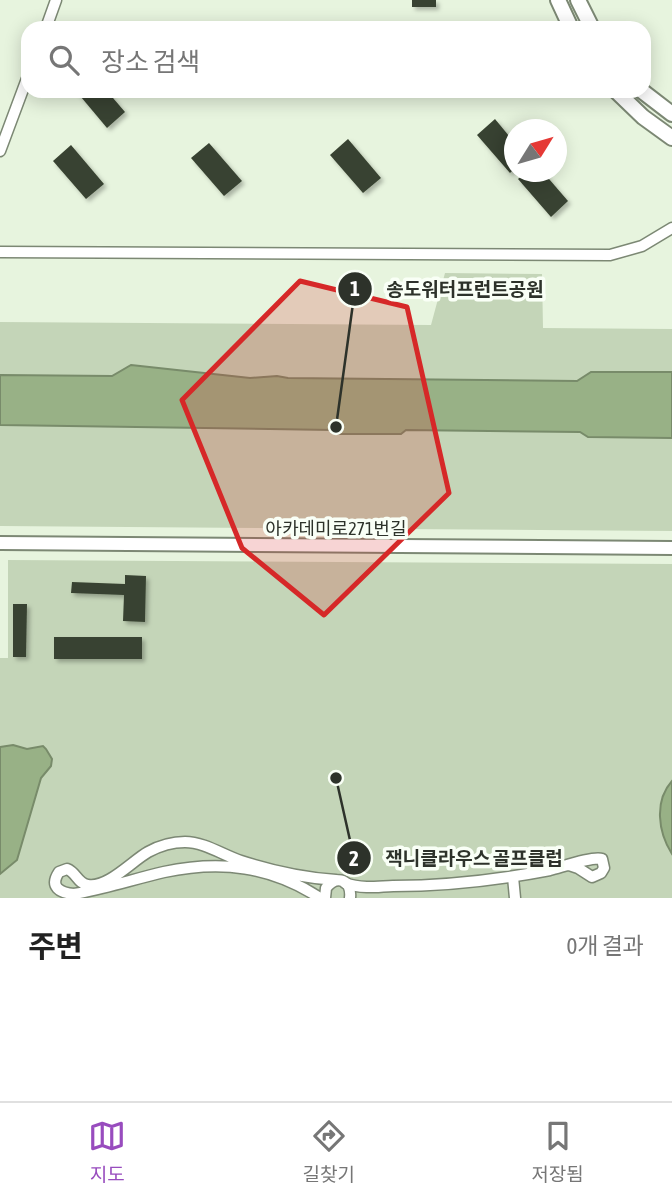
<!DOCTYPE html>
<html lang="ko">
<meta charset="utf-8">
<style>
body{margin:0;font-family:"Asap Condensed","Noto Sans KR",sans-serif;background:#f2f2f2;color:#222}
.compass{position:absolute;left:504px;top:119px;width:63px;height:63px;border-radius:50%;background:#fff;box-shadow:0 4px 18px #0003;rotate:53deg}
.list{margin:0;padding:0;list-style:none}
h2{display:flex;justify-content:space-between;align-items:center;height:91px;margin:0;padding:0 28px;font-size:30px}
h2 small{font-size:23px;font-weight:400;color:#767676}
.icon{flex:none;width:38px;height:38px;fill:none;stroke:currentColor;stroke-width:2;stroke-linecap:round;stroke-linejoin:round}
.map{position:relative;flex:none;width:672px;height:898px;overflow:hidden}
.search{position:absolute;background:#fff;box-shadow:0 4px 18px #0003;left:21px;right:21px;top:21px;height:77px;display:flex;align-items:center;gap:18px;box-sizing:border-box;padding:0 24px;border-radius:21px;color:#767676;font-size:26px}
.sheet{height:203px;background:#fff}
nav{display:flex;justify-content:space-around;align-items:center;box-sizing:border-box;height:98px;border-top:2px solid #e0e0e0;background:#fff;font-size:19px;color:#767676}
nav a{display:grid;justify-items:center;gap:4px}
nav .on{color:#984cbe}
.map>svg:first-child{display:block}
.green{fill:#c4d5b8}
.water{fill:#98b186;stroke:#788b6a;stroke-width:2}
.building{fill:#384331;filter:url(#shadow)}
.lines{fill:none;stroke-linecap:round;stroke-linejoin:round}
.minor-casing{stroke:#7c8874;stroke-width:13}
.tertiary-casing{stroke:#7c8874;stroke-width:16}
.secondary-casing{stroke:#7c8874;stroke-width:18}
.minor{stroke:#fff;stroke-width:10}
.tertiary{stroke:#fff;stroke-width:12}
.secondary{stroke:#fff;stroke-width:14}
.marked{fill:#d62828;fill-opacity:0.2;stroke:#d62828;stroke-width:5;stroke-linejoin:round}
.labels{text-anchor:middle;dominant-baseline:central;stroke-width:7;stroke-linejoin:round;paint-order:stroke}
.street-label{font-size:18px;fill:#2d322a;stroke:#f9fff6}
.leader{fill:none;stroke:#2d322a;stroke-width:2.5}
.callout-dot{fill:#2d322a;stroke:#f9fff6;stroke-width:2.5}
.mark-label{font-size:21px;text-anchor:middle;font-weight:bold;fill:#fff}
.callout-label{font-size:19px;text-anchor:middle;font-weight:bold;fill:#2d322a;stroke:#f9fff6;stroke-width:7;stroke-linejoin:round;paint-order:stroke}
</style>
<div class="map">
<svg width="672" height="898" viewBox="0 0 672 898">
<defs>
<filter id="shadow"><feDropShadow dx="3" dy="3" stdDeviation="2" flood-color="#0004"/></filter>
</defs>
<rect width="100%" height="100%" fill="#e7f4de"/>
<g class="green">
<path d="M 445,273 L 542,274 L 543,328 L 672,329 L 672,531 L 0,526 L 0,322 L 431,325 Z"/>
<path d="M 8,560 L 672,564 L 672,898 L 0,898 L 0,658 L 8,658 Z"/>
</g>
<g class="water">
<path d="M 131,365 L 250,378 L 277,376 L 288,378 L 577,381 L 591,372 L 672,372 L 672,438 L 588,437 L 580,432 L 406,430 L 401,434 L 337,434 L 332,430 L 0,425 L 0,375 L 112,376 Z"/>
<path d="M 13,745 L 27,749 L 43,746 L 46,749 L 52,759 L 51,766 L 41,778 L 17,860 L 0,874 L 0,747 Z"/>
<path d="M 672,781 L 672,854 C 658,832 654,801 672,781 Z"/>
</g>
<g class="building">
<rect x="412" y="0" width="24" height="7"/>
<path d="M 76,91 L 107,91 L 125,112 L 107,128 Z"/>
<path d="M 495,119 L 514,142 L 514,169 L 510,173 L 477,135 Z"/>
<path d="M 348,139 L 381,178 L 363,193 L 330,155 Z"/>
<path d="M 209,143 L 242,181 L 224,196 L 191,158 Z"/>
<path d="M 71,145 L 104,184 L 86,199 L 53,161 Z"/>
<path d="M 526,172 L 543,172 L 568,201 L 551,217 L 518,179 Z"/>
<path d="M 125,575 L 146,576 L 145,622 L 123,621 L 124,595 L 71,593 L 72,582 L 125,584 Z"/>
<path d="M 13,604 L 27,604 L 26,657 L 13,657 Z"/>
<rect x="54" y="637" width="88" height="22"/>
</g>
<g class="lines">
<g class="minor-casing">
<g id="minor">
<path d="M 46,28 L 56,0"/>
<path d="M 0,151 L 28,76"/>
<path d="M 0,252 L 610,255 L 642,246 L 672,228"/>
<path d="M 513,877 L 515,898"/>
<path d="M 345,883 C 360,889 378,887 393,886 C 446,886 498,880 550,870 C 562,867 593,856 602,859 L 604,868 L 601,873 L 592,877 L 578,868 L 569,865"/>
<path d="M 320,898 C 271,866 221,860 164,872 C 134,879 104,889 74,894 C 60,893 49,887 59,872 L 67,869 C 76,872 78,884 88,885 C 108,888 132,861 148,852 C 159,846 172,842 185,842 C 204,842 223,855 241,861 C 272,871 304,878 336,880"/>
<path d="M 325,898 L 326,888 C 337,874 352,880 350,898"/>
</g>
</g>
<g class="tertiary-casing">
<path id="tertiary" d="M 0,543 L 672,548"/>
</g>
<g class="secondary-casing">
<g id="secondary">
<path d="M 558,0 L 571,28"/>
<path d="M 578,0 L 592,28"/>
<path d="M 616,91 L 643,117 L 672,138"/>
<path d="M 642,91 L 672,114"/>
</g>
</g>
<use href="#minor" class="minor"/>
<use href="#tertiary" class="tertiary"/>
<use href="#secondary" class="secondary"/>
</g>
<path class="marked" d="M 300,281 L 407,307 L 449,493 L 324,615 L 242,548 L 182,400 Z"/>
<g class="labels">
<g class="street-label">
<text x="336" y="528">아카데미로271번길</text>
</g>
</g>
<path class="leader" d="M336 427L355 289M336 778L354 858"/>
<g class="callout-dot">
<circle cx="336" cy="427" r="7"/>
<circle cx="336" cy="778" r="7"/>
<circle cx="355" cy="289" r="18"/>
<circle cx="354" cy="858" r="18"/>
</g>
<g class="mark-label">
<text x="355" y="296">1</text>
<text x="354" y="866">2</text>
</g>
<g class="callout-label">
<text x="465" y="296">송도워터프런트공원</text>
<text x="474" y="865">잭니클라우스 골프클럽</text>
</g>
</svg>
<svg class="compass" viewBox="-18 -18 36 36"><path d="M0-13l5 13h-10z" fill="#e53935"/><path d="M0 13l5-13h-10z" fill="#767676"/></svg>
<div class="search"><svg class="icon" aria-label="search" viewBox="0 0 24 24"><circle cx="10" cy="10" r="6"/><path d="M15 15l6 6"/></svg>장소 검색</div>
</div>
<section class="sheet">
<h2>주변<small>0개 결과</small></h2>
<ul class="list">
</ul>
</section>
<nav>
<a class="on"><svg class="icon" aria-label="map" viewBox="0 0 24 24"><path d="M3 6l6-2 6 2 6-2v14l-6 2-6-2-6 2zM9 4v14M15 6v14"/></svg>지도</a>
<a><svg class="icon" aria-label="directions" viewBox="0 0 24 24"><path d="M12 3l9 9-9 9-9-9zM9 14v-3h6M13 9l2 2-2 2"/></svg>길찾기</a>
<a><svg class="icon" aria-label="saved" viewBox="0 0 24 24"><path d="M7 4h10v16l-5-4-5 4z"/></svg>저장됨</a>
</nav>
